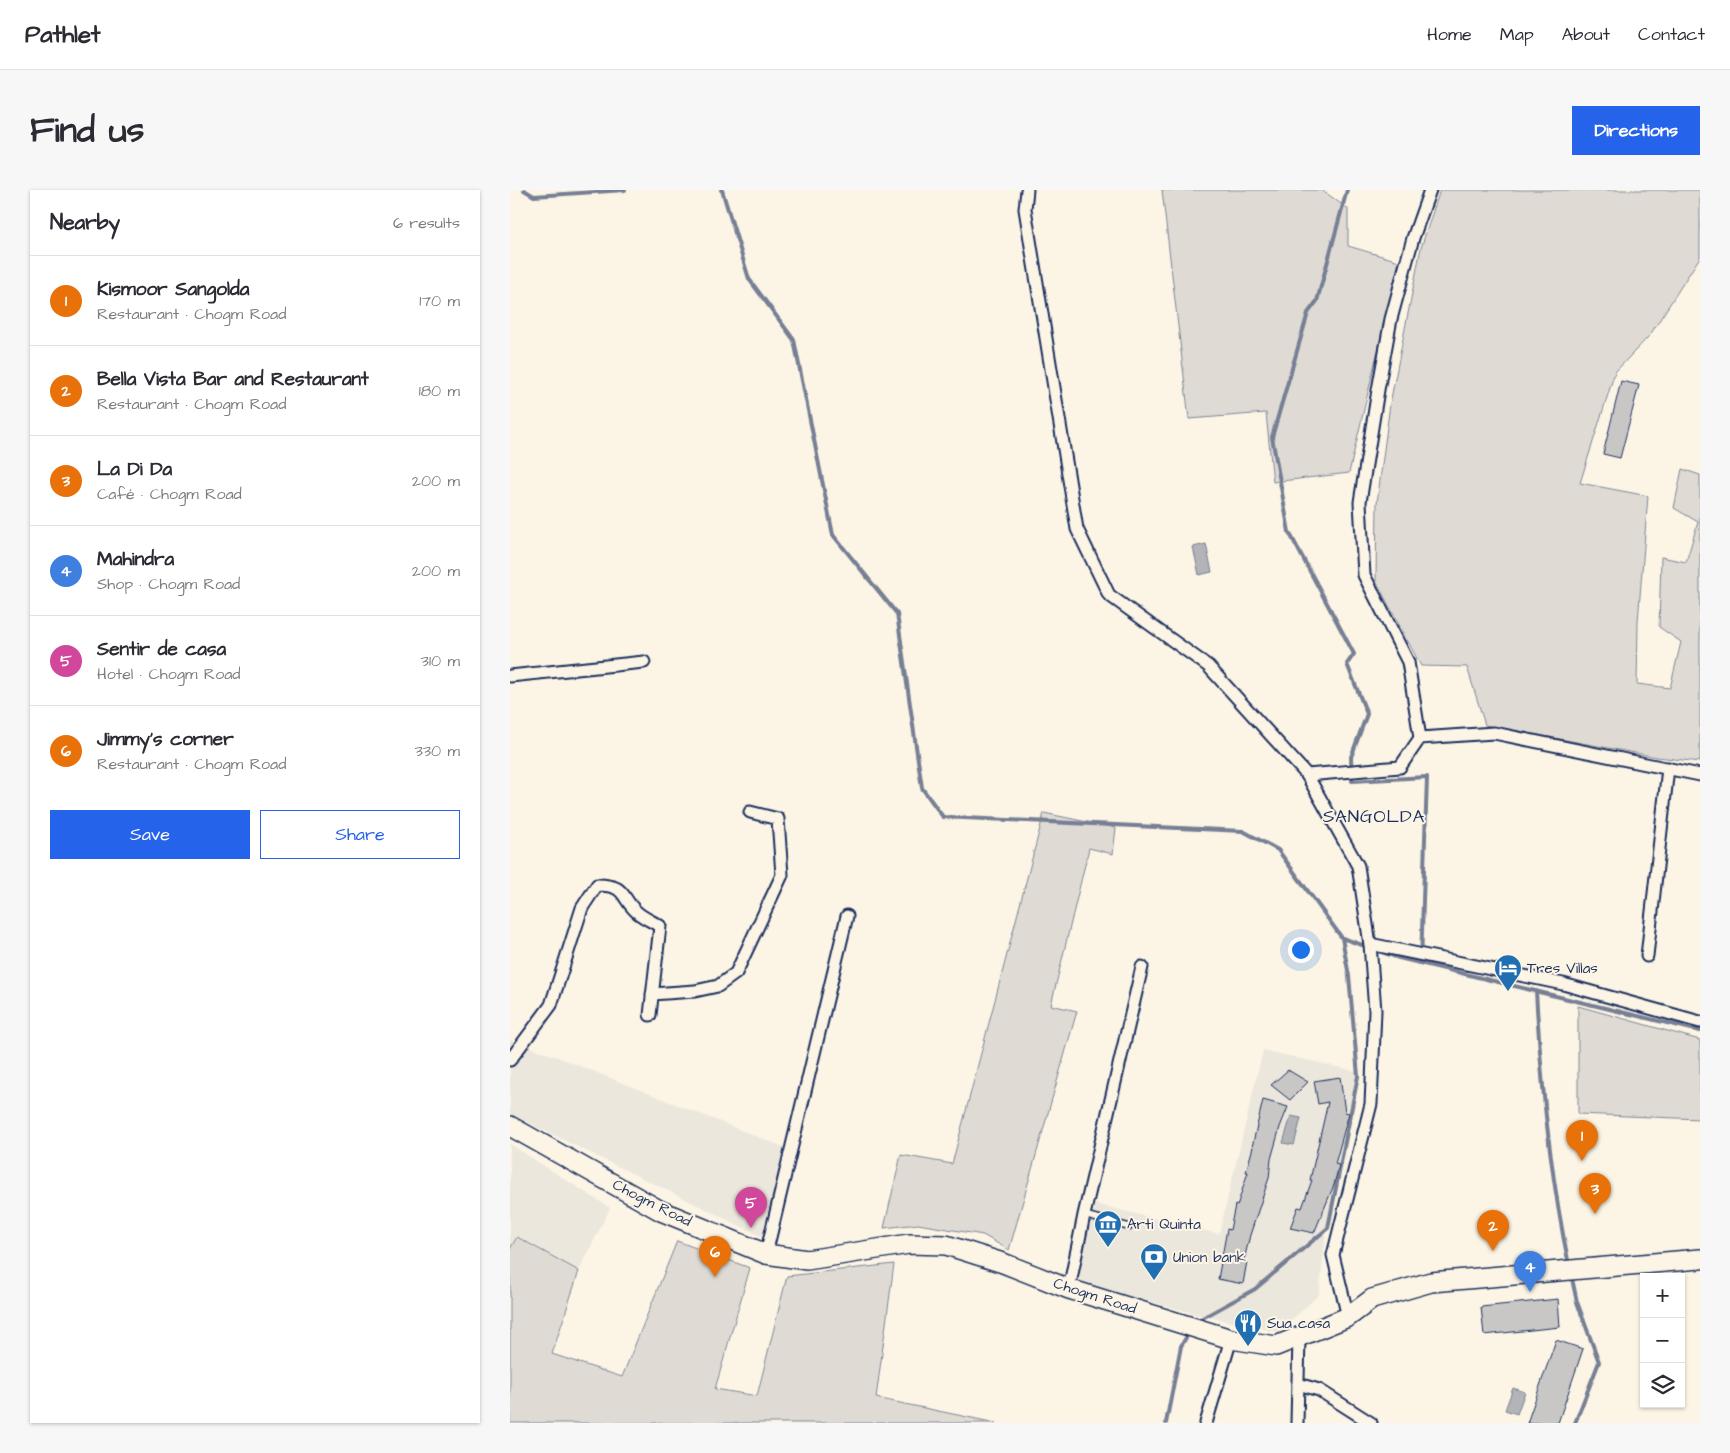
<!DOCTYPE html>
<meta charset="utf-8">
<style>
body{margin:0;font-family:"Architects Daughter",sans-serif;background:#f7f7f7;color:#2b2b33}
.controls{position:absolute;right:15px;bottom:15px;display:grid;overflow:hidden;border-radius:0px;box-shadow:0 1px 4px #0004}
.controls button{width:45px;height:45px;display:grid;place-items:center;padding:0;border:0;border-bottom:1px solid #e1e1e2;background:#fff;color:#2b2b33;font:25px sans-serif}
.you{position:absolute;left:790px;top:759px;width:18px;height:18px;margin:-12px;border:4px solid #fff;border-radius:50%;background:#1a73e8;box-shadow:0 0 0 8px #1a73e833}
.badge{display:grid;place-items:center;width:32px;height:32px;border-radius:50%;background:#2563eb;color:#fff;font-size:16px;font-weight:700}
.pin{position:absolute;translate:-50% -41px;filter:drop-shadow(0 1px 2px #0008)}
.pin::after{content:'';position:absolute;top:26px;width:18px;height:15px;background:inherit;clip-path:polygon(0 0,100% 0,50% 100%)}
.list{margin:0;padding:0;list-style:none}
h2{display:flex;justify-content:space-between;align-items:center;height:65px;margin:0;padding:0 20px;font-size:21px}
h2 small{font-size:16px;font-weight:400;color:#7c7c81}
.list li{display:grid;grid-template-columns:32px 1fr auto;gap:15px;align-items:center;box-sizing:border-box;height:90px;padding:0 20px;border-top:1px solid #e1e1e2}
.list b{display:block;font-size:19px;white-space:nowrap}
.list p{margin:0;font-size:16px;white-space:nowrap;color:#7c7c81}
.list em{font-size:16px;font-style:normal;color:#7c7c81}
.actions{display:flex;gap:10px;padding:15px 20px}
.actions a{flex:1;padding:11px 0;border:1px solid #2563eb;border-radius:0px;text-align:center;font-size:18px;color:#2563eb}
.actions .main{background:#2563eb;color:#fff}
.icon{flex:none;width:28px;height:28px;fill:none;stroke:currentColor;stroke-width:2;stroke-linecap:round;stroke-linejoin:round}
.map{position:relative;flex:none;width:1190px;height:1233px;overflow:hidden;border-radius:0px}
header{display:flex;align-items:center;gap:30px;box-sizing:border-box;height:70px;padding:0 25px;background:#fff;border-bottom:1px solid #e1e1e2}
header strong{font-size:24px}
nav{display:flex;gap:28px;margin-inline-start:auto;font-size:18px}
.intro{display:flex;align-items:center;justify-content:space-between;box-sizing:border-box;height:120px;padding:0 30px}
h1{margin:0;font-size:35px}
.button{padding:12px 22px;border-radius:0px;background:#2563eb;color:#fff;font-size:18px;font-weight:700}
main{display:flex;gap:30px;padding:0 30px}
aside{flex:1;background:#fff;border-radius:0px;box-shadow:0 1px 4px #0004}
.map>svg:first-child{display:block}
.built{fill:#ece7dc}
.green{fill:#dfdbd4;stroke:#7d8599}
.water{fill:#b2b4b8;stroke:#767f94}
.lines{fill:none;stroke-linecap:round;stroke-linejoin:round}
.stream{stroke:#767f94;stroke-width:4}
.building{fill:#c8c7c6;stroke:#1b2f5e}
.service-casing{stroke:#1b2f5e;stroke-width:9}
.minor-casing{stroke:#1b2f5e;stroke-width:15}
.primary-casing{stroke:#1b2f5e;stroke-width:22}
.service{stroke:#fcf5e5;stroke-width:5.5}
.minor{stroke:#fcf5e5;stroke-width:11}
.primary{stroke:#fcf5e5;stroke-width:19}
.labels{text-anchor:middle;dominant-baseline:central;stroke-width:4;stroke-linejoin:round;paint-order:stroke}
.poi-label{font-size:15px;fill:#1b2f5e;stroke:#fcf5e5;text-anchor:start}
.street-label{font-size:15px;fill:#1b2f5e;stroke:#fcf5e5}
.quarter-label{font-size:18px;letter-spacing:1px;fill:#1b2f5e;stroke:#fcf5e5}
</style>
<header>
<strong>Pathlet</strong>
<nav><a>Home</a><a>Map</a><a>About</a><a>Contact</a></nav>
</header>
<div class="intro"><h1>Find us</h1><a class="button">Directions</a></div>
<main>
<aside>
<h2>Nearby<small>6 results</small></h2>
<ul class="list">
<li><span class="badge" style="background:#e8710a">1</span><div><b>Kismoor Sangolda</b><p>Restaurant · Chogm Road</p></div><em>170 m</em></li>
<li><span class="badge" style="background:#e8710a">2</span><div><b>Bella Vista Bar and Restaurant</b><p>Restaurant · Chogm Road</p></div><em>180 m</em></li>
<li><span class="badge" style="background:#e8710a">3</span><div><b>La Di Da</b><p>Café · Chogm Road</p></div><em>200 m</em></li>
<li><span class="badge" style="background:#3f7fe0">4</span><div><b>Mahindra</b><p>Shop · Chogm Road</p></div><em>200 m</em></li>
<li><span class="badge" style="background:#d1479c">5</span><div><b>Sentir de casa</b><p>Hotel · Chogm Road</p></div><em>310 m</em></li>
<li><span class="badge" style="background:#e8710a">6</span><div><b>Jimmy's corner</b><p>Restaurant · Chogm Road</p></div><em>330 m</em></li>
</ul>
<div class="actions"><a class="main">Save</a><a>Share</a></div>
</aside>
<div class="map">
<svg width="1190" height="1233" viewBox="0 0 1190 1233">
<rect width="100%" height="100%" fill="#fcf5e5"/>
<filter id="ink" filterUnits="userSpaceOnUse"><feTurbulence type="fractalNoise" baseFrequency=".02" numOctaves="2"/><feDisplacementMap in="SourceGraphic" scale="10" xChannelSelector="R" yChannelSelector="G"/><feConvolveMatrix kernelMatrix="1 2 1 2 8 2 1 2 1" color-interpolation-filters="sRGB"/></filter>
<g filter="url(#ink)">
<g class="built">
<path d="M 0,850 L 50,868 L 276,958 L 253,1047 L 0,924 Z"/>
<path d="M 753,860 L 849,882 L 817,1034 L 809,1105 L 768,1142 L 689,1125 L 565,1092 L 585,1014 L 709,1044 Z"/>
<path d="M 0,954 L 100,1018 L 69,1081 L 7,1047 L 0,1059 Z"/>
</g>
<g class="green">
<path d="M 652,0 L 812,0 L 838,19 L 838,56 L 889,71 L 839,283 L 763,292 L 756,223 L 679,229 Z"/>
<path d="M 930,0 L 1190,0 L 1190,67 L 1140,145 L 1105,182 L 1070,293 L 1138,306 L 1128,431 L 1127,494 L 1160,498 L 1171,452 L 1149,437 L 1151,367 L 1176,372 L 1188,332 L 1164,318 L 1172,279 L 1190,285 L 1190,572 L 1147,567 L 975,535 L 957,477 L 911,476 L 866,391 L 867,313 L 880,214 L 911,58 Z"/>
<path d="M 534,623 L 606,638 L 603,664 L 579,658 L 541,815 L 567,821 L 499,1060 L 473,1045 L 408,1034 L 374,1038 L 391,965 L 442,974 Z"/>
<path d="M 1068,816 L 1190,850 L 1190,929 L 1068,924 Z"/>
<path d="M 7,1047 L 69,1081 L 42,1164 L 112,1187 L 167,1051 L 240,1078 L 205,1199 L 247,1206 L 277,1086 L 384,1074 L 366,1208 L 486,1233 L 0,1233 L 0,1059 Z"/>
</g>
<g class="water">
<path d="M 696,354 L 702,382 L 689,385 L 683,357 Z"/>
<path d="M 781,926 L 791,928 L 784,955 L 773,953 Z"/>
<path d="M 1003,1198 L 1015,1202 L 1007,1224 L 995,1220 Z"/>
</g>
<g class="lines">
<g class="stream">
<path d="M 14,0 L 24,6 L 115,0"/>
<path d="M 211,0 L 212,0 L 239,89 L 284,150 L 323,345 L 387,424 L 412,598 L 433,627 L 733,641 L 768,660 L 832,748 L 839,786 L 848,886 L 818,1038 L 745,1099 L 687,1131"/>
<path d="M 837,0 L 807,111 L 798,123 L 762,247 L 779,342 L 844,464 L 837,474 L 857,524 L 841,567 L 842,591 L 917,587 L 911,773"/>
<path d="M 832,748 L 858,757"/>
<path d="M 872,762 L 889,768 L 1190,841"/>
<path d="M 1026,801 C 1031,893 1040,985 1059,1075"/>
<path d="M 1061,1084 L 1067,1112 L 1089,1172 L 1065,1233"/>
<path d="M 656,1233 L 671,1156 L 680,1141"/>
</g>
</g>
<g class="building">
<path d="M 1111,191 L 1129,195 L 1110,268 L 1093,264 Z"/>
<path d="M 778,880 L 798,892 L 780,910 L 761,895 Z"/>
<path d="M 830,887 L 835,922 L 839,923 L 825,974 L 829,975 L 824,995 L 804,1043 L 780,1038 L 788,1017 L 792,1018 L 802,990 L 800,990 L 818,912 L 808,914 L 804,891 Z"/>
<path d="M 753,910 L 778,917 L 770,937 L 761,969 L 759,988 L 740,1045 L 734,1070 L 737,1071 L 733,1094 L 708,1089 L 717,1039 L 720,1040 L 725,1015 L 727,1016 L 738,982 L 736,982 L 743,957 L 742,957 Z"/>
<path d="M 1048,1109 L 1050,1137 L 974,1145 L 971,1117 Z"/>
<path d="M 1046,1150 L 1073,1159 L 1048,1233 L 1017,1233 Z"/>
</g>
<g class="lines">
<g class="service-casing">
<path id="service" d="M 574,1025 L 619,1037"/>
</g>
<g class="minor-casing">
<g id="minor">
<path d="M 517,0 L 515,19 L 567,339 L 599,405 L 698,476 L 797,585 L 848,676 L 860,754 L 865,821 L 861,914 L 823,1065 L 838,1127"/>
<path d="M 0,486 L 134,472"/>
<path d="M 910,548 L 898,472 L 854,385 L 850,312 L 868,200 L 881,129 L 903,48 L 920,0"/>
<path d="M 797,585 L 890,577 L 910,548 L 984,543 L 1190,585"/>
<path d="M 860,754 L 1053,794 L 1190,832"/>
<path d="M 1137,766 L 1158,578"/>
<path d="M 142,804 L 185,801 L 208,796 L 226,783 L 272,685 L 268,629 L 240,622"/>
<path d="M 0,870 L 41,815 L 72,718 L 87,695 C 118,695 110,708 128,723 C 134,728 143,732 150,736 L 140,825"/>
<path d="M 256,1064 L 337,726"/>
<path d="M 559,1099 L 574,1025 L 632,777"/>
<path d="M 788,1194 L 809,1200 L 861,1233"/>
<path d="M 696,1233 L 721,1149"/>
<path d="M 787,1233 L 789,1147"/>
</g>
</g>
<g class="primary-casing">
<path id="primary" d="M 0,936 L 151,1021 L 256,1064 L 297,1070 L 399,1054 L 436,1055 L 493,1073 L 559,1099 L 721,1149 L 766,1156 L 838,1127 L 862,1109 L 921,1092 L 1190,1069"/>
</g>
<use href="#service" class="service"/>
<use href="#minor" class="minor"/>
<use href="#primary" class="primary"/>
</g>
</g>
<defs>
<g id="hotel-pin" transform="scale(1.4375)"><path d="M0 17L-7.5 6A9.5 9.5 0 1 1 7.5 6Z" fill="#1f6fb2" stroke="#fcf5e5"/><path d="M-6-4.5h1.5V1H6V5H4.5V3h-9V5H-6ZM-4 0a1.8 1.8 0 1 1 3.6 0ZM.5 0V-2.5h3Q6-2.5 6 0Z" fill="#fff"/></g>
<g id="museum-pin" transform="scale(1.4375)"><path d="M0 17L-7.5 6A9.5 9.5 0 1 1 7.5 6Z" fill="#1f6fb2" stroke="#fcf5e5"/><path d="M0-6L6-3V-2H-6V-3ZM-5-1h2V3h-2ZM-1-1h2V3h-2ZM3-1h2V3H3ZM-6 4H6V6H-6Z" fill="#fff"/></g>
<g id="bank-pin" transform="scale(1.4375)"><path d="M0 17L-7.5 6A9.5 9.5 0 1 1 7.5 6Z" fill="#1f6fb2" stroke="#fcf5e5"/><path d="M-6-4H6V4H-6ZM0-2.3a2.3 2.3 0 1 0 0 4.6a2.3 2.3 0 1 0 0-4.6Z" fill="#fff"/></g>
<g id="restaurant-pin" transform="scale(1.4375)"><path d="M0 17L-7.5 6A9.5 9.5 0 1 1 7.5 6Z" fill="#1f6fb2" stroke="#fcf5e5"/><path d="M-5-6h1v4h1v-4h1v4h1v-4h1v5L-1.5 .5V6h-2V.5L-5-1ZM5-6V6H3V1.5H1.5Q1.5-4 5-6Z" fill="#fff"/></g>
</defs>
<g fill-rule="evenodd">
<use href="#hotel-pin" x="998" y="778"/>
<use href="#museum-pin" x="598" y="1034"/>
<use href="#bank-pin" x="644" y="1067"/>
<use href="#restaurant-pin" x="738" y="1133"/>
</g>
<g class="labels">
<g class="poi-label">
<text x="1017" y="778">Tres Villas</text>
<text x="617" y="1034">Arti Quinta</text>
<text x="663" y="1067">Union bank</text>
<text x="757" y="1133">Sua casa</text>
</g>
<g class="street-label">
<text transform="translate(142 1013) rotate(27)">Chogm Road</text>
<text transform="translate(585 1106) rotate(18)">Chogm Road</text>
</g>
<g class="quarter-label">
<text x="864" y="626">SANGOLDA</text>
</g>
</g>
</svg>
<div class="controls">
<button>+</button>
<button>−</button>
<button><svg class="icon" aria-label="layers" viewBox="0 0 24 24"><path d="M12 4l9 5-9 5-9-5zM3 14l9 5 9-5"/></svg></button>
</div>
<div class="you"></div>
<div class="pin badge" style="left:1072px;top:971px;background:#e8710a">1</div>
<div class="pin badge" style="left:983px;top:1061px;background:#e8710a">2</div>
<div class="pin badge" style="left:1085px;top:1024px;background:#e8710a">3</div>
<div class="pin badge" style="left:1020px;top:1102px;background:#3f7fe0">4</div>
<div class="pin badge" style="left:241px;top:1038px;background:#d1479c">5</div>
<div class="pin badge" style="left:205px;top:1087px;background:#e8710a">6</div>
</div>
</main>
